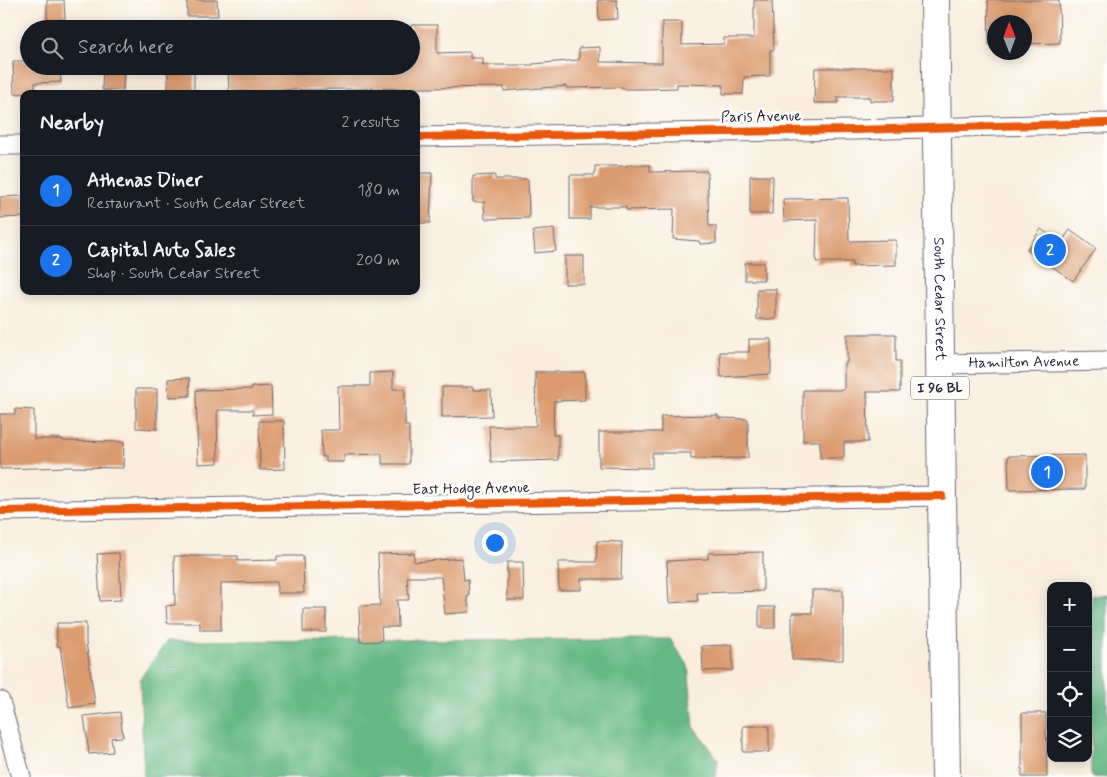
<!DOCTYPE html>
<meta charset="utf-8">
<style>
body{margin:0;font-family:Mynerve,sans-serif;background:#242831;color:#f1f3f6}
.controls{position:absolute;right:15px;bottom:15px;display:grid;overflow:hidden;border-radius:10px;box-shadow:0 2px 12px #0003}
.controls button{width:45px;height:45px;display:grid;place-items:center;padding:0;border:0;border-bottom:1px solid #363941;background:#171b24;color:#f1f3f6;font:25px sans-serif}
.compass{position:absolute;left:987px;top:15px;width:45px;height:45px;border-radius:50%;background:#171b24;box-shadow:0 2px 12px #0003;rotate:359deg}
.you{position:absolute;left:494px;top:542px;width:18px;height:18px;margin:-12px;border:4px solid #fff;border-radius:50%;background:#1a73e8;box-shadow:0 0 0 8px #1a73e833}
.badge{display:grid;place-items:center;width:32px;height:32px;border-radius:50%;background:#1a73e8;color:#fff;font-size:16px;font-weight:700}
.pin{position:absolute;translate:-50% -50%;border:2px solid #fff;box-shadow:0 1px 5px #0006}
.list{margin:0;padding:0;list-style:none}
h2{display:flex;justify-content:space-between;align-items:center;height:65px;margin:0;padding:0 20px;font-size:21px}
h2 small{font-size:16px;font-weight:400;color:#9ea1a6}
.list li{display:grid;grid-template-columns:32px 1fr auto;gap:15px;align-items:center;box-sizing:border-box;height:70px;padding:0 20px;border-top:1px solid #363941}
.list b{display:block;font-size:19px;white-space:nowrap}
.list p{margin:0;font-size:16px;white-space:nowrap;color:#9ea1a6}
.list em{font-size:16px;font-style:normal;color:#9ea1a6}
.icon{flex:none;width:28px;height:28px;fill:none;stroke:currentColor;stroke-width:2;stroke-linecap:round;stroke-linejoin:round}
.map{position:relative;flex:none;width:1107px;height:777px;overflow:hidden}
.search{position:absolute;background:#171b24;box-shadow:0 2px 12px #0003;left:20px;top:20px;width:400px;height:55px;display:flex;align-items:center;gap:12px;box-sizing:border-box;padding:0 18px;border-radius:28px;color:#9ea1a6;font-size:19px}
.panel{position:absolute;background:#171b24;box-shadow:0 2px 12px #0003;left:20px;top:90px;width:400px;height:205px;border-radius:10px}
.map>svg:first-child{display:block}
.forest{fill:#66b986;stroke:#446e60}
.building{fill:#db9b70}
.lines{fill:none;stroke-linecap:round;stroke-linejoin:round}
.minor-casing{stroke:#6d6974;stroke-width:21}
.primary-casing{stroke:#6d6974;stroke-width:30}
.minor{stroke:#fff;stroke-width:19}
.primary{stroke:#fff;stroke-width:28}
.cycleway-casing{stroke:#fdfcf7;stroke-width:11}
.cycleway{stroke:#e8590c;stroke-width:8}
.labels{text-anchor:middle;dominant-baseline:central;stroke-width:5;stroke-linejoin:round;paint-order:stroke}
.shield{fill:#fdfcf7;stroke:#646373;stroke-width:1}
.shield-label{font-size:14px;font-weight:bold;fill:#22223b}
.street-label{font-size:15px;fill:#22223b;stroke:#fdfcf7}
</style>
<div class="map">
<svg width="1107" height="777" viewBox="0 0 1107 777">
<rect width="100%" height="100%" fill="#fdfcf7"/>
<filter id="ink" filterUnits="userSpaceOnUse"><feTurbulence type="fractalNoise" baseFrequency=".02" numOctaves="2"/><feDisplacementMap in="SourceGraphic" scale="10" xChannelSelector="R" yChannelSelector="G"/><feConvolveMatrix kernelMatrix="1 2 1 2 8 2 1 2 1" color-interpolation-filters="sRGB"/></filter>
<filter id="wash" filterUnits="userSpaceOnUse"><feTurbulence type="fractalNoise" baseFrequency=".0096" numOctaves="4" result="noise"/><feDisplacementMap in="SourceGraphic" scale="20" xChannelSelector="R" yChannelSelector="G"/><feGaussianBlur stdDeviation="1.12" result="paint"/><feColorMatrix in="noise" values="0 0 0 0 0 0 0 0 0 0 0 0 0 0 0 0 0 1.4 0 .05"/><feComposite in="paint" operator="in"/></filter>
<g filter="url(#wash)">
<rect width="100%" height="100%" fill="#f9eede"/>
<g class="forest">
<path d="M 1107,594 L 1107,777 L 1091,777 L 1092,596 Z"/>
<path d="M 670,639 L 688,665 L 694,727 L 718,759 L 716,777 L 144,777 L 140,679 L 167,641 Z"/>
</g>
<g id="blocks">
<g class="building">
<path d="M 47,0 L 64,0 L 65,19 L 47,20 Z"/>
<path d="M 187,0 L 217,0 L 218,16 L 187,16 Z"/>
<path d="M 598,0 L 617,0 L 618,19 L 599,20 Z"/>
<path d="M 754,0 L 772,0 L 774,50 L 770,50 L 770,76 L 744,77 L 743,94 L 723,94 L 723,85 L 677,84 L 677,88 L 644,89 L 623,89 L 623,87 L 566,88 L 566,86 L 504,91 L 504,87 L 269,90 L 269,91 L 229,92 L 228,66 L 347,68 L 347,66 L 411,66 L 411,25 L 437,25 L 437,53 L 470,52 L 470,58 L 483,58 L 483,65 L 533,65 L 533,64 L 579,60 L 579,48 L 600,47 L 600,62 L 662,63 L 662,22 L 682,22 L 682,45 L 724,44 L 724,38 L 754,38 Z"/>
<path d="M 988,0 L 1059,0 L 1060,43 L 1024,44 L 1024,22 L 994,22 L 994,45 L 989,45 Z"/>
<path d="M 13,61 L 29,61 L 29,66 L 60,66 L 61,82 L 35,83 L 35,93 L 14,94 Z"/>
<path d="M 103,66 L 124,66 L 123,90 L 102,90 Z"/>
<rect x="168" y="66" width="26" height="26"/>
<path d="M 815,68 L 894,68 L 894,101 L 870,101 L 870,97 L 838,97 L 838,103 L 814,103 Z"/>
<path d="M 627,165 L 650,165 L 650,172 L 707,171 L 709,226 L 716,226 L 716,243 L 700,244 L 699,241 L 673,239 L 674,209 L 626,210 L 626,207 L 590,207 L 590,219 L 570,219 L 570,175 L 595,175 L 595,166 L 627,166 Z"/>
<path d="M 416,173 L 432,173 L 430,223 L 416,223 Z"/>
<path d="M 495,175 L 495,179 L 528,179 L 529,218 L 485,219 L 484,202 L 473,202 L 473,176 Z"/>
<path d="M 750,176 L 773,176 L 772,214 L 750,214 Z"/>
<path d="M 24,196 L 24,217 L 0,218 L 0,197 Z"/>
<path d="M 848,198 L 849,241 L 896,240 L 896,265 L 852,266 L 852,262 L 816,262 L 817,220 L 784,221 L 783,199 Z"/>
<path d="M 554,229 L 556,251 L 535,253 L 533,231 Z"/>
<path d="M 1041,229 L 1061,243 L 1070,230 L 1096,249 L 1073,281 L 1027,249 Z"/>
<rect x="565" y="256" width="19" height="28"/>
<rect x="745" y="263" width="19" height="17"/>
<rect x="757" y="289" width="19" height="30"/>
<path d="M 847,334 L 896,334 L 896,361 L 900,361 L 900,392 L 867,392 L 868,442 L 844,442 L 844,458 L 820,458 L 820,441 L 803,441 L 803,390 L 844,390 L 844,363 L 847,363 Z"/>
<path d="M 749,339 L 771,339 L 771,374 L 721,377 L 720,352 L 749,352 Z"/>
<path d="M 393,372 L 393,389 L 405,389 L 405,426 L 409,426 L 409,464 L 382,464 L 382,454 L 344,455 L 344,462 L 326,462 L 326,457 L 322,457 L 321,430 L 339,430 L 338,386 L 370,386 L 370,373 Z"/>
<path d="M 535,372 L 585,372 L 585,400 L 554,401 L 553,435 L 558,435 L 558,460 L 491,462 L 489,426 L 536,426 Z"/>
<path d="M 189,378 L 190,396 L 169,397 L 168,379 Z"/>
<path d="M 271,386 L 272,414 L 253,415 L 253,410 L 217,410 L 218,463 L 198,464 L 196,390 L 252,389 L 252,387 Z"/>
<path d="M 442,387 L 473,387 L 473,390 L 491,390 L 492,416 L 442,417 Z"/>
<path d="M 136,389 L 157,389 L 157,429 L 136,428 Z"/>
<path d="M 15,409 L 34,410 L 34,439 L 63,439 L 63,441 L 124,442 L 123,468 L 70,467 L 0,469 L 0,414 L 15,414 Z"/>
<path d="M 718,415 L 718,418 L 748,419 L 748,458 L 691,459 L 691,453 L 652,453 L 652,468 L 599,467 L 599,432 L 661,432 L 661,416 Z"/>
<path d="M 259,421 L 284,421 L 285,469 L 260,470 Z"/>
<path d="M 1085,455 L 1085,489 L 1009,490 L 1008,456 Z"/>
<path d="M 597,541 L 622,542 L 621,579 L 581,579 L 581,590 L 559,590 L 558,562 L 596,562 Z"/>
<path d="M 763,552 L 763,591 L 697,593 L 698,601 L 669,603 L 667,561 L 708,559 L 708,553 Z"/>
<path d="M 119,553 L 121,600 L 100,601 L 97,554 Z"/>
<path d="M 414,553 L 414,562 L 462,558 L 464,580 L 468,579 L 469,596 L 467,596 L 469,612 L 445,614 L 441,577 L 407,577 L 409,600 L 397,600 L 398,627 L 381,627 L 382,641 L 360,642 L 359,606 L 380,605 L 378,554 Z"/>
<path d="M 174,556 L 238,556 L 238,561 L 277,560 L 277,556 L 303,556 L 304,593 L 277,593 L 277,582 L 221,583 L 221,630 L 200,630 L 200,623 L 167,623 L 166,606 L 175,605 Z"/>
<path d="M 507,562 L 523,562 L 524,600 L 507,600 Z"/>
<path d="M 812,590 L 843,590 L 843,660 L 792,660 L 792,613 L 812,613 Z"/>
<rect x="759" y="607" width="16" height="21"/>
<rect x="303" y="609" width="23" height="23"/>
<path d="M 57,623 L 86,623 L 86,642 L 95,704 L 69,708 L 60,646 L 57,646 Z"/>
<path d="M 732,645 L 733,670 L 703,671 L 702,646 Z"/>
<path d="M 120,712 L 123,737 L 111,738 L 113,752 L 89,754 L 84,716 Z"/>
<path d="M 1022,713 L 1046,713 L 1047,777 L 1022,777 Z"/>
<rect x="743" y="726" width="26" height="26"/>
</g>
</g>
</g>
<g filter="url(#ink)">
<use href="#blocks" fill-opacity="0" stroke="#6d6974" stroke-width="1"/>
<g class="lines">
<g class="minor-casing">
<g id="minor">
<path d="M 416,137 L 854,130 L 1107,123"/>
<path d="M 0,145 L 24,145"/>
<path id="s1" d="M 940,364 L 1107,361"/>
<path d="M 0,511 L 942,496"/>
<path d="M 0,701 L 21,777"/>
</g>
</g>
<g class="primary-casing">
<g id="primary">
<path id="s2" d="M 935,0 L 946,777"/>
</g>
</g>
<use href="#minor" class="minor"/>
<use href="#primary" class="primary"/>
<g class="cycleway-casing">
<g id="cycleway">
<path d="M 416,137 L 854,130 L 1107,123"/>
<path d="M 0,511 L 942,496"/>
</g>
</g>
<use href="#cycleway" class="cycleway"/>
</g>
</g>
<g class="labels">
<rect class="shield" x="911" y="376.5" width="58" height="23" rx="4"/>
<g class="shield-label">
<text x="940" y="388">I 96 BL</text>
</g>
<g class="street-label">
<text transform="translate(761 117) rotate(-1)">Paris Avenue</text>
<text stroke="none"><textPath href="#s2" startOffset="299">South Cedar Street</textPath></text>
<text stroke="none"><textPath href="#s1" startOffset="84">Hamilton Avenue</textPath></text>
<text transform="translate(471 489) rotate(-1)">East Hodge Avenue</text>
</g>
</g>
</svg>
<div class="controls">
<button>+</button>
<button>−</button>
<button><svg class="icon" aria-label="locate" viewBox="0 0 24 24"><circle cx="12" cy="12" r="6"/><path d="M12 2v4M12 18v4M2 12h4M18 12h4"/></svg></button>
<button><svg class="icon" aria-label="layers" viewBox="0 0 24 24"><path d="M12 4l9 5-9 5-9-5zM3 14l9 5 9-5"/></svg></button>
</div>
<svg class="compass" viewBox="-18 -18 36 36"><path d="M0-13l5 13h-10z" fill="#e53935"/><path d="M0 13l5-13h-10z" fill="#9ea1a6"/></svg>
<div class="you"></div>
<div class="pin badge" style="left:1047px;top:472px">1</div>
<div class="pin badge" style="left:1050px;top:250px">2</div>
<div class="search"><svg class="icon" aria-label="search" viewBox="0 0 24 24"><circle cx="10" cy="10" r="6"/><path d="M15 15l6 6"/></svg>Search here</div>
<section class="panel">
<h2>Nearby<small>2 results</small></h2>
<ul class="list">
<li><span class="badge">1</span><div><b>Athenas Diner</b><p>Restaurant · South Cedar Street</p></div><em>180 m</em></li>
<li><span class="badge">2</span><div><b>Capital Auto Sales</b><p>Shop · South Cedar Street</p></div><em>200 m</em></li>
</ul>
</section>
</div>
